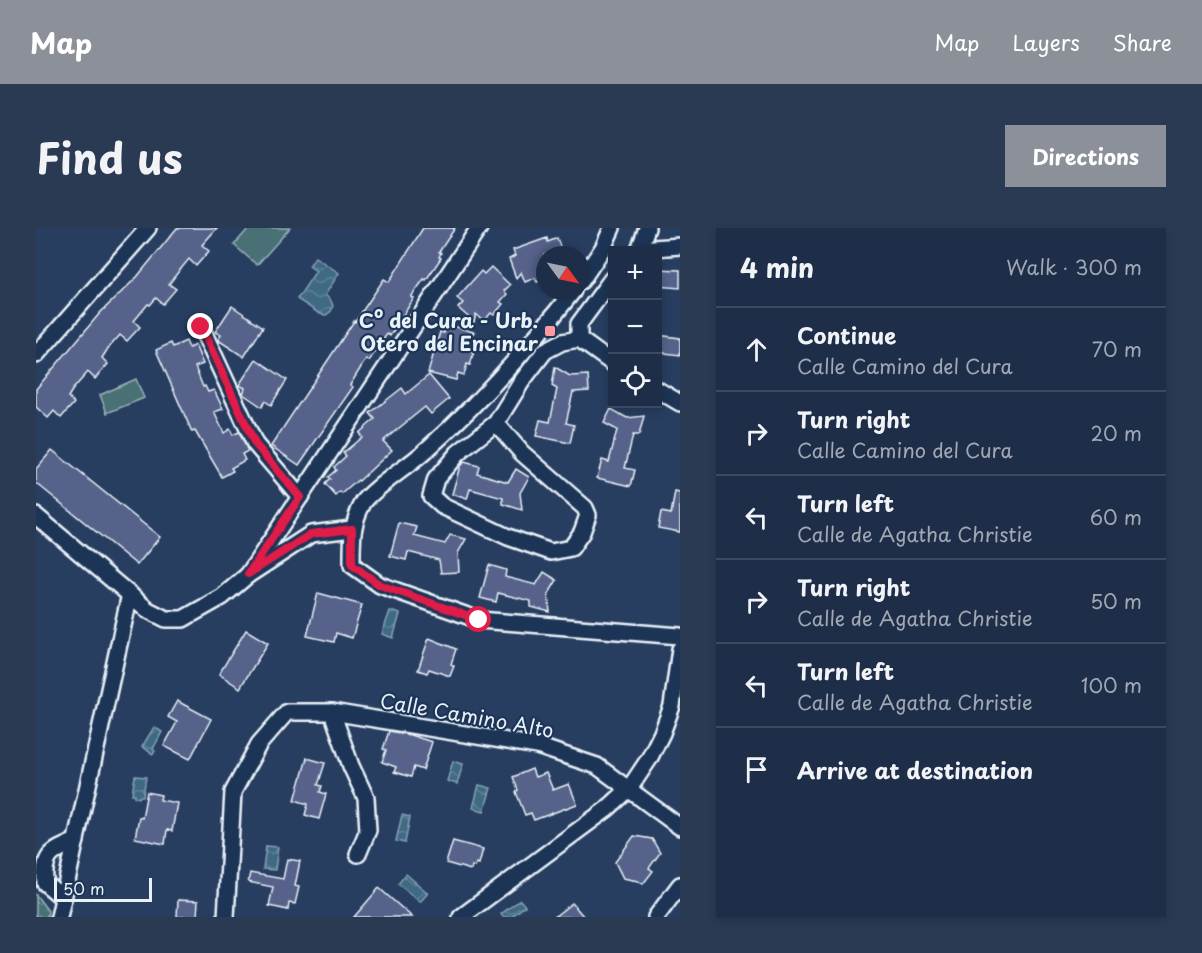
<!DOCTYPE html>
<meta charset="utf-8">
<style>
body{margin:0;font-family:"Playpen Sans",sans-serif;background:#2b3a53;color:#f1f3f6}
.controls{position:absolute;right:18px;top:18px;display:grid;overflow:hidden;border-radius:0px;box-shadow:0 3px 9px #0003}
.controls button{width:54px;height:54px;display:grid;place-items:center;padding:0;border:0;border-bottom:2px solid #3c4a61;background:#1e2e49;color:#f1f3f6;font:30px sans-serif}
.compass{position:absolute;left:500px;top:18px;width:54px;height:54px;border-radius:50%;background:#1e2e49;box-shadow:0 3px 9px #0003;rotate:123deg}
.scale{position:absolute;left:18px;bottom:15px;width:98px;box-sizing:border-box;padding-left:6px;border:3px solid #e8f1f8;border-top:0;font-size:16px;line-height:21px;white-space:nowrap;color:#e8f1f8;-webkit-text-stroke:4px #1d3557;paint-order:stroke}
.stop{position:absolute;width:18px;height:18px;margin:-14px;border:4px solid #e11d48;border-radius:50%;background:#fff}
.stop.end{background:#e11d48;border-color:#fff;box-shadow:0 2px 6px #0008}
.list{margin:0;padding:0;list-style:none}
h2{display:flex;justify-content:space-between;align-items:center;height:78px;margin:0;padding:0 24px;font-size:26px}
h2 small{font-size:20px;font-weight:400;color:#a1a8b4}
.list li{display:grid;grid-template-columns:39px 1fr auto;gap:18px;align-items:center;box-sizing:border-box;height:84px;padding:0 24px;border-top:2px solid #3c4a61}
.list b{display:block;font-size:22px;white-space:nowrap}
.list p{margin:0;font-size:20px;white-space:nowrap;color:#a1a8b4}
.list em{font-size:20px;font-style:normal;color:#a1a8b4}
.icon{flex:none;width:33px;height:33px;fill:none;stroke:currentColor;stroke-width:2;stroke-linecap:round;stroke-linejoin:round}
.map{position:relative;flex:none;width:644px;height:689px;overflow:hidden;border-radius:0px}
header{display:flex;align-items:center;gap:36px;box-sizing:border-box;height:84px;padding:0 30px;background:#8c9099;color:#fff}
header strong{font-size:28px}
nav{display:flex;gap:33px;margin-inline-start:auto;font-size:21px}
.intro{display:flex;align-items:center;justify-content:space-between;box-sizing:border-box;height:144px;padding:0 36px}
h1{margin:0;font-size:42px}
.button{padding:15px 27px;border-radius:0px;background:#8c9099;color:#fff;font-size:21px;font-weight:700}
main{display:flex;gap:36px;padding:0 36px}
aside{flex:1;background:#1e2e49;border-radius:0px;box-shadow:0 3px 9px #0003}
.map>svg:first-child{display:block}
.grass{fill:url(#grass-dots);stroke:#98b1b6;stroke-width:1.5}
.pitch{fill:#497175;stroke:#98b1b6;stroke-width:1.5}
.water{fill:url(#water-waves);stroke:#83a1b2;stroke-width:1.5}
.building{fill:#56628a;stroke:#e8f1f8;stroke-width:1.5}
.lines{fill:none;stroke-linecap:round;stroke-linejoin:round}
.street-casing{stroke:#e8f1f8;stroke-width:20}
.street{stroke:#1d3557;stroke-width:15}
.route{stroke:#e11d48;stroke-width:8}
.poi-dot{fill:#ff9aa2;stroke:#1d3557;stroke-width:2}
.labels{text-anchor:middle;dominant-baseline:central;stroke-width:4.5;stroke-linejoin:round;paint-order:stroke}
.poi-label{font-size:20px;font-weight:bold;fill:#e8f1f8;stroke:#1d3557;text-anchor:end}
.street-label{font-size:20px;fill:#e8f1f8;stroke:#1d3557}
</style>
<header>
<strong>Map</strong>
<nav><a>Map</a><a>Layers</a><a>Share</a></nav>
</header>
<div class="intro"><h1>Find us</h1><a class="button">Directions</a></div>
<main>
<div class="map">
<svg width="644" height="689" viewBox="0 0 644 689">
<defs>
<pattern id="grass-dots" width="8" height="8" patternUnits="userSpaceOnUse" patternTransform="scale(1.5)"><rect width="8" height="8" fill="#497175"/><path d="M2 2h.1M6 6h.1" fill="none" stroke="#638689" stroke-width="1.8" stroke-linecap="round"/></pattern>
<pattern id="water-waves" width="16" height="10" patternUnits="userSpaceOnUse" patternTransform="scale(1.5)"><rect width="16" height="10" fill="#3f6b84"/><path d="M0 5q4-4 8 0t8 0" fill="none" stroke="#5b8196"/></pattern>
</defs>
<rect width="100%" height="100%" fill="#283e61"/>
<filter id="ink" filterUnits="userSpaceOnUse"><feTurbulence type="fractalNoise" baseFrequency=".0167" numOctaves="2"/><feDisplacementMap in="SourceGraphic" scale="12" xChannelSelector="R" yChannelSelector="G"/><feConvolveMatrix kernelMatrix="1 2 1 2 8 2 1 2 1" color-interpolation-filters="sRGB"/></filter>
<g filter="url(#ink)">
<path class="grass" d="M 0,667 L 12,683 L 11,689 L 0,689 Z"/>
<g class="pitch">
<path d="M 213,0 L 254,0 L 221,37 L 198,17 Z"/>
<path d="M 100,151 L 108,170 L 71,185 L 64,167 Z"/>
</g>
<g class="water">
<path d="M 279,29 L 303,45 L 289,67 C 297,73 301,81 290,87 L 284,86 L 261,71 L 280,43 L 273,38 Z"/>
<path d="M 354,383 L 364,386 L 357,410 L 346,406 Z"/>
<path d="M 118,499 L 126,504 L 117,521 L 119,523 L 117,526 L 106,519 Z"/>
<path d="M 417,533 L 427,536 L 421,556 L 411,553 Z"/>
<path d="M 99,548 L 110,549 L 107,568 L 104,568 L 103,570 L 99,569 L 99,566 L 96,566 Z"/>
<path d="M 443,557 L 455,560 L 448,583 L 437,580 Z"/>
<path d="M 366,587 L 374,589 L 369,615 L 360,613 Z"/>
<path d="M 230,618 L 242,619 L 239,642 L 227,641 Z"/>
<path d="M 370,646 L 392,665 L 384,674 L 362,656 Z"/>
<path d="M 484,672 L 489,678 L 475,689 L 467,689 L 465,686 Z"/>
</g>
<g class="building">
<path d="M 141,0 L 181,0 L 166,17 L 173,23 L 160,38 L 153,31 L 139,48 L 133,56 L 140,61 L 127,76 L 120,70 L 114,77 L 112,76 L 98,93 L 104,99 L 91,113 L 84,107 L 71,122 L 66,130 L 72,136 L 59,151 L 52,144 L 37,161 L 32,169 L 38,175 L 25,190 L 18,183 L 12,190 L 0,179 L 0,161 L 64,85 L 101,49 Z"/>
<path d="M 387,0 L 419,0 L 403,24 L 405,25 L 403,29 L 405,30 L 390,52 L 388,51 L 375,69 L 378,70 L 354,108 L 351,106 L 333,133 L 330,131 L 314,157 L 317,159 L 263,237 L 235,218 L 318,93 L 319,94 L 348,51 L 353,54 Z"/>
<path d="M 511,10 L 512,14 L 521,10 L 527,27 L 509,27 L 509,51 L 501,54 L 499,50 L 489,54 L 485,44 L 480,50 L 473,31 L 479,28 L 477,22 Z"/>
<path d="M 455,39 L 474,57 L 468,63 L 471,66 L 464,74 L 467,76 L 458,87 L 455,85 L 448,93 L 440,86 L 438,94 L 422,80 L 427,75 L 421,70 L 445,43 L 448,46 Z"/>
<path d="M 621,41 L 644,42 L 644,60 L 621,58 Z"/>
<path d="M 196,78 L 227,99 L 208,129 L 182,112 L 185,107 L 179,104 Z"/>
<path d="M 410,96 L 438,104 L 431,111 L 437,113 L 434,123 L 438,124 L 434,137 L 431,136 L 428,147 L 422,145 L 420,152 L 392,145 L 404,104 L 408,105 Z"/>
<path d="M 621,107 L 644,110 L 644,127 L 621,124 Z"/>
<path d="M 150,113 L 153,120 L 159,117 L 167,136 L 159,139 L 167,159 L 169,158 L 172,164 L 178,162 L 187,181 L 178,184 L 188,205 L 194,201 L 197,207 L 203,204 L 212,223 L 206,226 L 209,232 L 195,240 L 197,243 L 186,249 L 159,203 L 156,204 L 120,122 L 135,115 L 137,119 Z"/>
<path d="M 220,131 L 251,152 L 235,177 L 229,173 L 226,179 L 207,166 L 209,160 L 203,157 Z"/>
<path d="M 519,139 L 534,148 L 552,147 L 553,163 L 537,164 L 530,195 L 538,197 L 534,215 L 500,208 L 504,192 L 514,194 L 521,161 L 516,158 Z"/>
<path d="M 393,147 L 413,171 L 395,186 L 389,179 L 347,213 L 356,222 L 323,253 L 322,252 L 306,266 L 304,264 L 300,268 L 289,256 L 294,251 L 292,249 L 300,242 L 298,239 L 310,228 L 307,225 L 326,209 L 323,205 L 339,191 L 334,185 L 366,160 L 370,166 Z"/>
<path d="M 575,181 L 591,190 L 608,188 L 603,207 L 597,207 L 589,240 L 599,242 L 595,258 L 561,250 L 566,232 L 573,234 L 581,202 L 568,195 Z"/>
<path d="M 16,222 L 124,309 L 101,337 L 0,255 L 0,241 Z"/>
<path d="M 428,234 L 443,238 L 441,245 L 472,254 L 480,241 L 493,249 L 484,265 L 486,282 L 467,276 L 467,270 L 434,261 L 431,271 L 416,266 L 424,238 Z"/>
<path d="M 639,264 L 644,265 L 644,304 L 622,300 L 625,284 L 635,286 Z"/>
<path d="M 363,295 L 381,299 L 378,308 L 409,316 L 414,307 L 430,311 L 422,325 L 423,344 L 405,345 L 403,332 L 372,324 L 370,332 L 354,328 Z"/>
<path d="M 453,337 L 470,342 L 469,349 L 500,357 L 508,344 L 521,352 L 512,367 L 514,384 L 495,379 L 495,373 L 462,365 L 460,374 L 444,370 Z"/>
<path d="M 282,365 L 326,377 L 316,410 L 300,405 L 298,414 L 271,408 Z"/>
<path d="M 210,402 L 232,415 L 204,460 L 183,446 Z"/>
<path d="M 393,410 L 420,421 L 415,436 L 418,438 L 414,448 L 393,441 L 391,445 L 382,442 Z"/>
<path d="M 141,473 L 175,491 L 154,531 L 128,518 L 141,494 L 132,489 Z"/>
<path d="M 353,503 L 374,507 L 396,514 L 387,542 L 378,539 L 375,549 L 358,544 L 360,539 L 346,534 L 350,522 L 347,521 Z"/>
<path d="M 271,530 L 289,535 L 282,557 L 286,558 L 284,564 L 290,566 L 283,591 L 269,587 L 272,576 L 259,572 Z"/>
<path d="M 496,541 L 499,549 L 510,545 L 517,562 L 533,556 L 541,576 L 498,592 L 495,585 L 489,587 L 480,564 L 482,562 L 477,549 Z"/>
<path d="M 111,564 L 125,567 L 124,572 L 141,575 L 136,603 L 131,602 L 129,616 L 99,610 L 103,589 L 106,590 Z"/>
<path d="M 598,608 L 616,611 L 624,625 L 613,640 L 617,643 L 607,656 L 602,653 L 587,650 L 579,634 Z"/>
<path d="M 417,613 L 447,621 L 443,636 L 440,635 L 439,639 L 436,638 L 435,642 L 410,635 Z"/>
<path d="M 251,631 L 264,633 L 259,658 L 263,659 L 259,676 L 253,675 L 252,682 L 233,678 L 237,659 L 212,654 L 214,645 L 247,651 Z"/>
<path d="M 343,660 L 376,689 L 318,689 Z"/>
<path d="M 142,672 L 162,673 L 161,689 L 141,689 Z"/>
<path d="M 536,675 L 548,689 L 518,689 Z"/>
</g>
<g class="lines">
<g class="street-casing">
<g id="street">
<path d="M 604,21 L 644,18"/>
<path d="M 603,22 L 611,0"/>
<path d="M 576,51 L 543,96 L 543,111 L 576,135"/>
<path d="M 545,53 L 567,20 L 576,0"/>
<path d="M 537,63 C 492,121 442,176 387,225 C 374,237 335,262 327,275 C 315,296 316,314 316,337 L 344,357 L 443,392 L 644,408"/>
<path d="M 165,99 L 219,216 L 264,269"/>
<path d="M 0,127 L 112,0"/>
<path d="M 622,162 L 644,175"/>
<path d="M 460,195 L 486,225 L 549,280 L 552,287 L 546,304 L 535,320 L 515,324 L 472,309 L 406,278 L 395,268 L 400,251 L 422,225 L 460,195 L 486,153 L 509,123 L 526,114 L 543,111"/>
<path d="M 0,288 L 112,382 L 130,391 L 147,391 L 186,369 L 212,347 L 275,306 L 316,301"/>
<path d="M 212,347 L 443,0"/>
<path d="M 296,484 L 315,538 L 330,570 L 332,602 L 322,626"/>
<path d="M 27,670 L 9,655 C 7,627 15,624 40,613"/>
<path d="M 23,689 L 94,366"/>
<path d="M 190,689 L 197,564 L 223,516 L 251,484 L 296,484 L 501,518 L 561,538 L 644,599"/>
<path d="M 425,689 L 571,581 L 593,561 L 613,531 L 626,505 L 636,478 L 644,421"/>
<path d="M 620,689 L 644,657"/>
</g>
</g>
<use href="#street" class="street"/>
</g>
</g>
<g class="lines" filter="url(#ink)">
<path class="route" d="M 165,99 L 219,216 L 264,269 L 212,346 L 275,306 L 316,301 L 316,337 L 344,357 L 443,392"/>
</g>
<rect class="poi-dot" x="508" y="97" width="12" height="12" rx="3"/>
<g class="labels">
<g class="poi-label">
<text x="502" y="92">Cº del Cura - Urb.<tspan x="502" dy="23">Otero del Encinar</tspan></text>
</g>
<g class="street-label">
<text transform="translate(431 487) rotate(10)">Calle Camino Alto</text>
</g>
</g>
</svg>
<div class="controls">
<button>+</button>
<button>−</button>
<button><svg class="icon" aria-label="locate" viewBox="0 0 24 24"><circle cx="12" cy="12" r="6"/><path d="M12 2v4M12 18v4M2 12h4M18 12h4"/></svg></button>
</div>
<svg class="compass" viewBox="-18 -18 36 36"><path d="M0-13l5 13h-10z" fill="#e53935"/><path d="M0 13l5-13h-10z" fill="#a1a8b4"/></svg>
<div class="scale">50 m</div>
<div class="stop" style="left:443px;top:392px"></div>
<div class="stop end" style="left:165px;top:99px"></div>
</div>
<aside>
<h2>4 min<small>Walk · 300 m</small></h2>
<ul class="list">
<li><svg class="icon" aria-label="ahead" viewBox="0 0 24 24"><path d="M12 20V5M6 11l6-6 6 6"/></svg><div><b>Continue</b><p>Calle Camino del Cura</p></div><em>70 m</em></li>
<li><svg class="icon" aria-label="right" viewBox="0 0 24 24"><path d="M7 20v-9h11M14 6l5 5-5 5"/></svg><div><b>Turn right</b><p>Calle Camino del Cura</p></div><em>20 m</em></li>
<li><svg class="icon" aria-label="left" viewBox="0 0 24 24"><path d="M17 20v-9H6M10 6l-5 5 5 5"/></svg><div><b>Turn left</b><p>Calle de Agatha Christie</p></div><em>60 m</em></li>
<li><svg class="icon" aria-label="right" viewBox="0 0 24 24"><path d="M7 20v-9h11M14 6l5 5-5 5"/></svg><div><b>Turn right</b><p>Calle de Agatha Christie</p></div><em>50 m</em></li>
<li><svg class="icon" aria-label="left" viewBox="0 0 24 24"><path d="M17 20v-9H6M10 6l-5 5 5 5"/></svg><div><b>Turn left</b><p>Calle de Agatha Christie</p></div><em>100 m</em></li>
<li><svg class="icon" aria-label="arrive" viewBox="0 0 24 24"><path d="M6 21V4h12l-3 4 3 4H6"/></svg><div><b>Arrive at destination</b></div></li>
</ul>
</aside>
</main>
